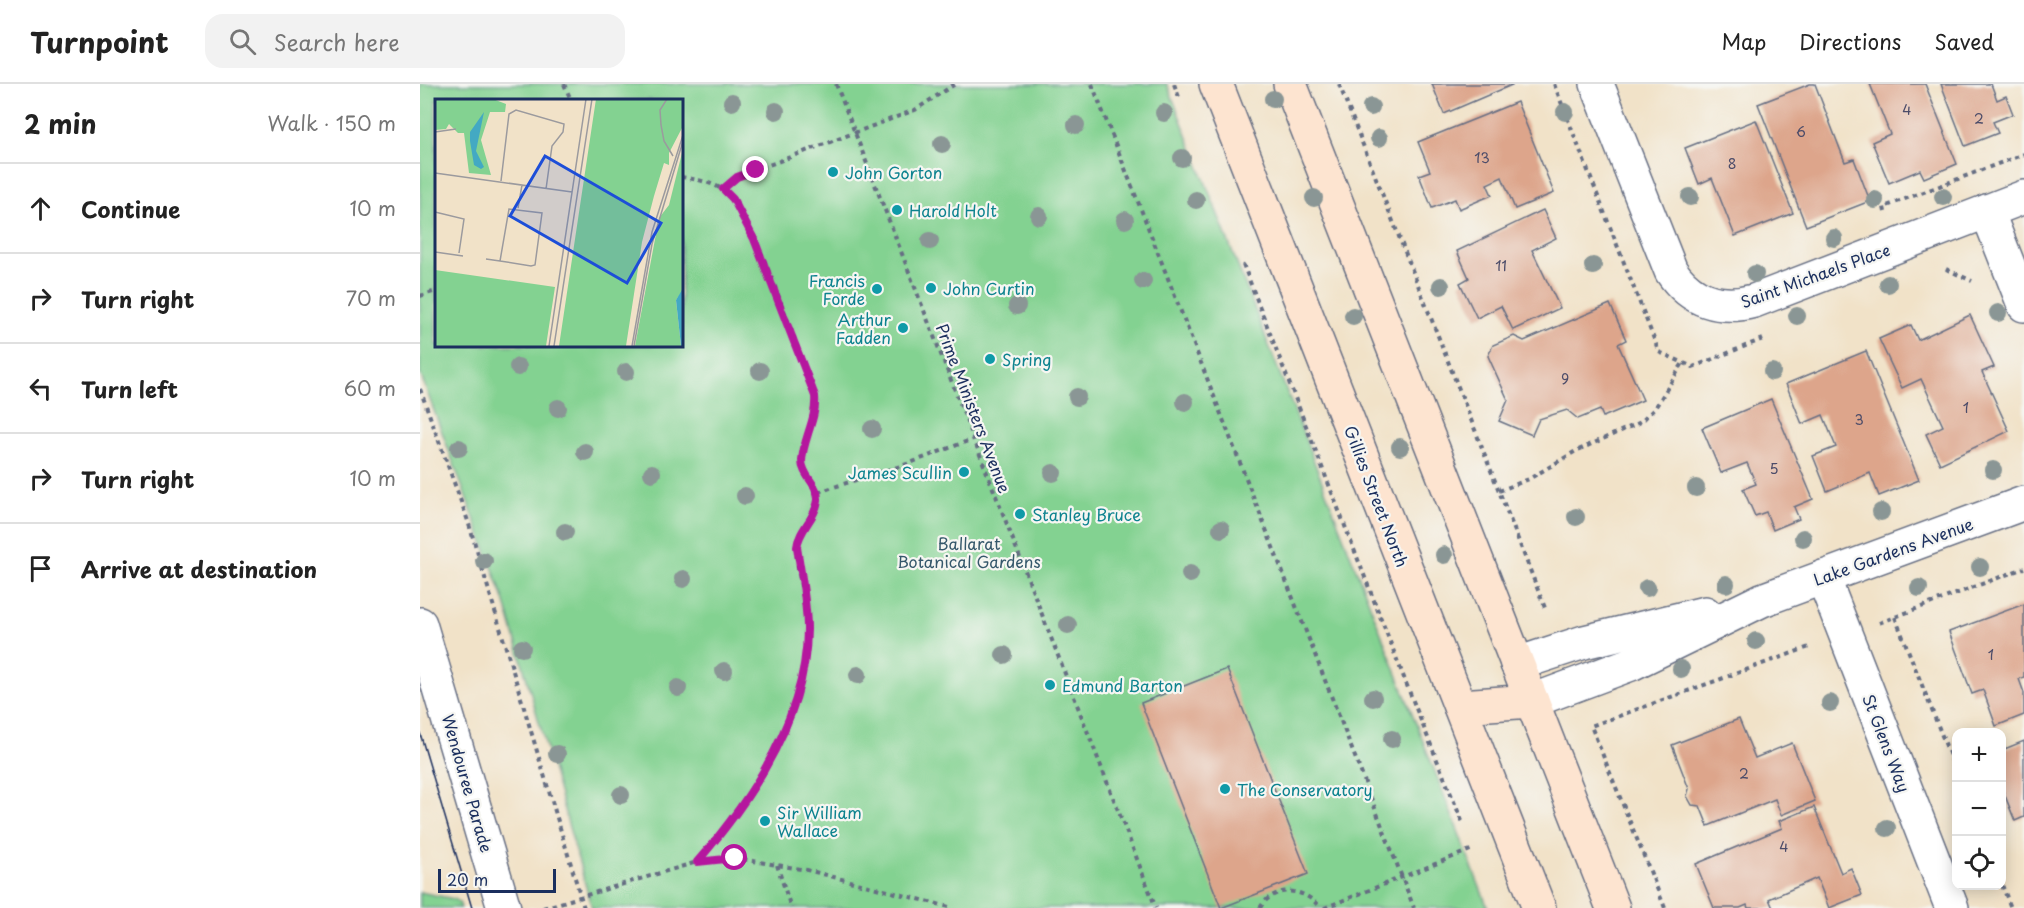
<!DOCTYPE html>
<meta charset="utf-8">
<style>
body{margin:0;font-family:"Playpen Sans",sans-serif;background:#f2f2f2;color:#222}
.controls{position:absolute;right:18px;bottom:18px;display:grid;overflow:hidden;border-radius:12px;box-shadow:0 3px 15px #0003}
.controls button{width:54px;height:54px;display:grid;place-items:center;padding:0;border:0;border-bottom:2px solid #e0e0e0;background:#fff;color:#222;font:30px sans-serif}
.scale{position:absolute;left:18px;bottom:15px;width:118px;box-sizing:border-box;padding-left:6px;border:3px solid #1b2f5e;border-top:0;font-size:16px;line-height:21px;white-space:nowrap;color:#1b2f5e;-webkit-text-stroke:4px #f6f6f2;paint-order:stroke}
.stop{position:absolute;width:18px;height:18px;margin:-14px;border:4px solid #b5179e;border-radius:50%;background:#fff}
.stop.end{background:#b5179e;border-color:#fff;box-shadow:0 2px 6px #0008}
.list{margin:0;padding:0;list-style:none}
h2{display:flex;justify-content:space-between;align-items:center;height:78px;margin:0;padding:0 24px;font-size:26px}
h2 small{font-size:20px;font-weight:400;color:#767676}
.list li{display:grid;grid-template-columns:39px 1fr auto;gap:18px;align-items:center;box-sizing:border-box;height:90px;padding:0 24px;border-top:2px solid #e0e0e0}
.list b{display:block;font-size:22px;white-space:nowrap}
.list em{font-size:20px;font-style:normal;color:#767676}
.icon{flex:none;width:33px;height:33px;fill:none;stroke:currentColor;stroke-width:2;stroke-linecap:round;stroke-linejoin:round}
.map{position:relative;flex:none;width:1604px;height:824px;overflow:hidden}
header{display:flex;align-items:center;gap:36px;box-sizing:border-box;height:84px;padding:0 30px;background:#fff;border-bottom:2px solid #e0e0e0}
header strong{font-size:28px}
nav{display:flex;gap:33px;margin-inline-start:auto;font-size:21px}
.search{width:420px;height:54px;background:#f2f2f2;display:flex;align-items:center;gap:15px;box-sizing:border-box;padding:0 21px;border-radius:18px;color:#767676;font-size:22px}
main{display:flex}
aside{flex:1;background:#fff}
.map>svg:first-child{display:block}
.green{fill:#83d291;stroke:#4f8078;stroke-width:1.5;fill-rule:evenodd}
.building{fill:#dda58b}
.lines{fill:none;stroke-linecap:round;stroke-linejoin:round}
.minor-casing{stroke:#666e83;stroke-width:36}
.tertiary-casing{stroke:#666e83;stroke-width:36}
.secondary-casing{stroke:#666e83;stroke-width:36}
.path{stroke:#666e83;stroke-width:4;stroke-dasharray:4.5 4.5;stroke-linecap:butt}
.minor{stroke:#fff;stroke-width:33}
.tertiary{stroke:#fff;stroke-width:33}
.secondary{stroke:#fde4d0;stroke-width:33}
.tram{stroke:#1b2f5e;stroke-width:1.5}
.tree{fill:#8a9695}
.route{stroke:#b5179e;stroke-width:8}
.culture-dot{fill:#0f9aa8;stroke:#f6f6f2;stroke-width:2}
.labels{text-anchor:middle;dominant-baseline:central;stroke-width:4.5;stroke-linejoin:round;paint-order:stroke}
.number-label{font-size:14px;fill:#4c4c69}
.culture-label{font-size:16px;fill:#0d838f;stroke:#f6f6f2;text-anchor:start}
.street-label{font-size:16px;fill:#1b2f5e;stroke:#f6f6f2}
.park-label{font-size:16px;fill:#35586b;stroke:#f6f6f2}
.inset-road{fill:none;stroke:#9b9a9e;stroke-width:1.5}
.view{fill:#1d4ed8;fill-opacity:0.15;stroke:#1d4ed8;stroke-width:3}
.inset-edge{fill:none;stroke:#1b2f5e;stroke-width:3}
</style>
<header>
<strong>Turnpoint</strong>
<div class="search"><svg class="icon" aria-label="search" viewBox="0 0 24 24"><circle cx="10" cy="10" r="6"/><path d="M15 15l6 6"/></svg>Search here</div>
<nav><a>Map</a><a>Directions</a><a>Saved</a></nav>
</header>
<main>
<aside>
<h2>2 min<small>Walk · 150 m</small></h2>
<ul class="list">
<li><svg class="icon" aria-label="ahead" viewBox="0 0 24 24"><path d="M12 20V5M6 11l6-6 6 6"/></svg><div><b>Continue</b></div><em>10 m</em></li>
<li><svg class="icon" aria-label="right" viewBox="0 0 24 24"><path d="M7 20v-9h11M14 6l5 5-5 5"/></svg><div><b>Turn right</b></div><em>70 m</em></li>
<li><svg class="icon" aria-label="left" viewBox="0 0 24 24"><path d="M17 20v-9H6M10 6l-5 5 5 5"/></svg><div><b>Turn left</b></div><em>60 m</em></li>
<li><svg class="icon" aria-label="right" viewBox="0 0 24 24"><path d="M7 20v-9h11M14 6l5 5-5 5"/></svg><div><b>Turn right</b></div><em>10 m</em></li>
<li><svg class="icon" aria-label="arrive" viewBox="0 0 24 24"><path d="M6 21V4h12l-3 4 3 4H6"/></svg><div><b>Arrive at destination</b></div></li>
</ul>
</aside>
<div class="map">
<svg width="1604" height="824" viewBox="0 0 1604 824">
<rect width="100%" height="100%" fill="#f6f6f2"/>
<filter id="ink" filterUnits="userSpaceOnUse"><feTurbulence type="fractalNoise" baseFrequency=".0167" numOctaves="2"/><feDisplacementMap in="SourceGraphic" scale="12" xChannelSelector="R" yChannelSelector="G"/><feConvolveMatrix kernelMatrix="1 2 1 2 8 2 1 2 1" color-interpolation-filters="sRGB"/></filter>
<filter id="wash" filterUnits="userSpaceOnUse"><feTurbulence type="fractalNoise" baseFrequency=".008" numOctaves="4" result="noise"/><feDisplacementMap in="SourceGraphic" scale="24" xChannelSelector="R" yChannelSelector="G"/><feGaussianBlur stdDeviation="1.35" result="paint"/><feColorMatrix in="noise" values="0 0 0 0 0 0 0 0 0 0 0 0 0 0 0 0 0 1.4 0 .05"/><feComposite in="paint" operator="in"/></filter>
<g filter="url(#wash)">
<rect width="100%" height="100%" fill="#f1e2c8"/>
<g class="green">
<path d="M 0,0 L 747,0 L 1068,824 L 172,824 L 84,515 L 0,289 ZM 16,16 L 261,16 L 261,261 L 16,261 Z"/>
<path d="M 0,808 L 34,815 L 39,818 L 41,824 L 0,824 Z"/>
</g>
<g id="blocks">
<g class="building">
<path d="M 1012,0 L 1094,0 L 1024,30 Z"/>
<path d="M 1390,0 L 1395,0 L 1425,78 L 1434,75 L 1450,117 L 1386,142 L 1338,20 Z"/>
<path d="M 1450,0 L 1505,0 L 1537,80 L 1504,94 L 1500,86 L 1469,99 L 1452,58 L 1470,50 Z"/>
<path d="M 1521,0 L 1571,0 L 1577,16 L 1586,12 L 1593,30 L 1573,38 L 1578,49 L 1545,62 Z"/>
<path d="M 1097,18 L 1134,109 L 1095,125 L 1082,93 L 1067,100 L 1072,111 L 1039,125 L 1035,115 L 1012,124 L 999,91 L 1010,87 L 998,58 Z"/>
<path d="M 1336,36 L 1373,129 L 1315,152 L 1292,94 L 1279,100 L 1265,64 Z"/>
<path d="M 1123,126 L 1136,154 L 1112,166 L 1140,224 L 1093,246 L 1081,222 L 1057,234 L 1040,199 L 1049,194 L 1037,167 Z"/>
<path d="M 1190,220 L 1206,256 L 1198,260 L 1223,316 L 1183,333 L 1180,326 L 1158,335 L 1147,326 L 1119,335 L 1112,351 L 1079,337 L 1088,316 L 1068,272 L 1073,261 L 1094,252 L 1104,257 Z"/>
<path d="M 1550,231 L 1574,283 L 1562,288 L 1589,347 L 1520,380 L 1506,350 L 1523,342 L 1501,295 L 1482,304 L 1459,255 L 1491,241 L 1498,256 Z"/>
<path d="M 1446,267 L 1499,396 L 1459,412 L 1450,389 L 1407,407 L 1393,372 L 1416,363 L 1403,331 L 1382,340 L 1366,300 Z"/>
<path d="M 1351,315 L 1393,415 L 1374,423 L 1379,435 L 1353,446 L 1346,428 L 1335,432 L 1323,405 L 1336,400 L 1327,379 L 1301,389 L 1282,344 Z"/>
<path d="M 1604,520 L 1604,593 L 1599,595 L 1604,609 L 1604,631 L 1576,642 L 1563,606 L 1552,610 L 1529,548 Z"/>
<path d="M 807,585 L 888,790 L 801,824 L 721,619 Z"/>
<path d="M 1319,635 L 1335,674 L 1372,659 L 1395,717 L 1361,731 L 1355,715 L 1288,742 L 1280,722 L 1272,721 L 1267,712 L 1269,705 L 1252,661 Z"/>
<path d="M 1604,657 L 1604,733 L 1595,737 L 1582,704 L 1582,666 Z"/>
<path d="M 1394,723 L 1421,789 L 1431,784 L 1442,811 L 1409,824 L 1397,794 L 1349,815 L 1353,824 L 1328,824 L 1327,821 L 1320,824 L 1294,824 L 1276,780 L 1362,744 L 1359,737 Z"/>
</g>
</g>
</g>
<g filter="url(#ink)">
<use href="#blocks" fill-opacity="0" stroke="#666e83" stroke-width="1.5"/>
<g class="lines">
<g class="minor-casing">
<g id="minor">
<path d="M 1177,0 L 1251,187 C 1271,217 1300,226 1334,217 L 1604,113"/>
<path d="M 1567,127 L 1604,221"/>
<path d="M 1403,493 L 1532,824"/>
<path d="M 1097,580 L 1164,558 L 1285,529"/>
<path d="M 1112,617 L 1211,580 L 1342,516 L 1604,419"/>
</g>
</g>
<g class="tertiary-casing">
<path id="tertiary" d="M 0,540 L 84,824"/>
</g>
<g class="secondary-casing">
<g id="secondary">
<path d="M 796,0 L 1119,824"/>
<path d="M 870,0 L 1193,824"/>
<path d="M 1040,622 L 1112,617"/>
</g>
</g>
<g class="path">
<path d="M 144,0 L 151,16"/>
<path d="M 416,0 L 736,824"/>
<path d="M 672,0 L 994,824"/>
<path d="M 754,0 L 759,13"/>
<path d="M 919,0 L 1125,524"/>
<path d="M 1134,0 L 1239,268 L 1273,283 L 1343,255"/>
<path d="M 261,93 C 275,95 293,98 304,107 C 335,131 378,270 395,312 C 397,335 383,355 382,377 C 382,392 397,401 398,416 C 394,431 382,442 378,457 C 373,474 387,521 387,543 C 390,629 331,716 277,778"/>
<path d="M 303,106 L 317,93 L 495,26 L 535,0"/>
<path d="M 1465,128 L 1464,123 L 1604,70"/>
<path d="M 823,180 L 995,622 L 1042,737"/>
<path d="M 1526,185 L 1552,197"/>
<path d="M 0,212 L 16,207"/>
<path d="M 0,305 L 48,437 L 164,824"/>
<path d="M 1079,407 L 1109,395 L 1156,367 L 1221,338 L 1235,324 L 1263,279"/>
<path d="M 398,408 L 490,379 L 553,355"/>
<path d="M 1475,533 L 1536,687"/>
<path d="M 1459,539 L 1604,484"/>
<path d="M 357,781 L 371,824"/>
<path d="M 1582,801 L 1591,824"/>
<path d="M 123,824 L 277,778 L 315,774 L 387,786 L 533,824"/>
<path d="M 840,824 C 854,800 886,804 900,824"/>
<path d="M 904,824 L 1053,765"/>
<path d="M 1245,824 L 1171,642 L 1392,562"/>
</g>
<use href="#minor" class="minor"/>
<use href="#tertiary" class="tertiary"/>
<use href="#secondary" class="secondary"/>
<path class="tram" d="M 0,649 L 52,824"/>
</g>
<g class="tree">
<circle cx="853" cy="15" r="9"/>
<circle cx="312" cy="18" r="9"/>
<circle cx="951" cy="23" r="9"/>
<circle cx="356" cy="27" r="9"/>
<circle cx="1145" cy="28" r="9"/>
<circle cx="744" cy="29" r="9"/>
<circle cx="656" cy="41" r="9"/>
<circle cx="959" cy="54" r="9"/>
<circle cx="522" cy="60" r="9"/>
<circle cx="762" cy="74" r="9"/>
<circle cx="1270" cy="113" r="9"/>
<circle cx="1523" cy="113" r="9"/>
<circle cx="894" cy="114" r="9"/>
<circle cx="776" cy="116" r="9"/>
<circle cx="1455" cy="116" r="9"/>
<circle cx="619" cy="132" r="9"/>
<circle cx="705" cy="136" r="9"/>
<circle cx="1414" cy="154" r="9"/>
<circle cx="510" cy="157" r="9"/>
<circle cx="1173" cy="182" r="9"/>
<circle cx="1335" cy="190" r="9"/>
<circle cx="723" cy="197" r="9"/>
<circle cx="1468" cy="200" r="9"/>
<circle cx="1021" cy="202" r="9"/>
<circle cx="597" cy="222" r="9"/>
<circle cx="1578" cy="229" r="9"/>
<circle cx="933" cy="232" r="9"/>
<circle cx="1377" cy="232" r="9"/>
<circle cx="98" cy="283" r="9"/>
<circle cx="340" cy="287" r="9"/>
<circle cx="206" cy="288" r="9"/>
<circle cx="1352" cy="288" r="9"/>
<circle cx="657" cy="313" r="9"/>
<circle cx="765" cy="318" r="9"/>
<circle cx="138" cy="324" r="9"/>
<circle cx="452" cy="345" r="9"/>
<circle cx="980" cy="363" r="9"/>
<circle cx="39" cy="364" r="9"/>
<circle cx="165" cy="368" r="9"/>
<circle cx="1573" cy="386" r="9"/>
<circle cx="232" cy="389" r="9"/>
<circle cx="633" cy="389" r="9"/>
<circle cx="1276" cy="404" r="9"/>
<circle cx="325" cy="412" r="9"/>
<circle cx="1461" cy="428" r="9"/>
<circle cx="1156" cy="433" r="9"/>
<circle cx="801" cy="445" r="9"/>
<circle cx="145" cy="448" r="9"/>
<circle cx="1383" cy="454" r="9"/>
<circle cx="1024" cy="471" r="9"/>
<circle cx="64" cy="477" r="9"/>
<circle cx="1560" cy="483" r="9"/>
<circle cx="770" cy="490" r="9"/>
<circle cx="263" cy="495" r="9"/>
<circle cx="1306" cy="500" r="9"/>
<circle cx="1227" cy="504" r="9"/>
<circle cx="1499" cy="504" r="9"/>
<circle cx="648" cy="541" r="9"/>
<circle cx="1336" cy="557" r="9"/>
<circle cx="102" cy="564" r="9"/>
<circle cx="584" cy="571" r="9"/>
<circle cx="1261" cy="585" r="9"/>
<circle cx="304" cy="587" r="9"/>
<circle cx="438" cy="591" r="9"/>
<circle cx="258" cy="604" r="9"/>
<circle cx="953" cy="614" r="9"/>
<circle cx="1410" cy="619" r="9"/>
<circle cx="972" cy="655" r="9"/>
<circle cx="137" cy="670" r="9"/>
<circle cx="201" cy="711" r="9"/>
<circle cx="1467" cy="744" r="9"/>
</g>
</g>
<g class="lines" filter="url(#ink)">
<path class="route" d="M 315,774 L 277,778 C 332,715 387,632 387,545 C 387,518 381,490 377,463 C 379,445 396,434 398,416 C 399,401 382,392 382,377 C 383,355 397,335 395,312 L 334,155 L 313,115 L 303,105 L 317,93 L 336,86"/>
</g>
<g class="culture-dot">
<circle cx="413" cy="88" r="6"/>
<circle cx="477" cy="126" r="6"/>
<circle cx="511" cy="204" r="6"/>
<circle cx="457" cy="205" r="6"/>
<circle cx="483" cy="244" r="6"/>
<circle cx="570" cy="275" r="6"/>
<circle cx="544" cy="388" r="6"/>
<circle cx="600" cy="430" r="6"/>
<circle cx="630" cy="601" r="6"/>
<circle cx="805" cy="705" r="6"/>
<circle cx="345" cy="737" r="6"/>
</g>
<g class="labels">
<g class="number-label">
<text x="1487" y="25">4</text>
<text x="1559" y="34">2</text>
<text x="1381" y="47">6</text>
<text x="1062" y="73">13</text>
<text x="1312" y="79">8</text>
<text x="1081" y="181">11</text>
<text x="1145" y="294">9</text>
<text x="1546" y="323">1</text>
<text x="1439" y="335">3</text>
<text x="1354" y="384">5</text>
<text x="1571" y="570">1</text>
<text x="1324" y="689">2</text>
<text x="1364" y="762">4</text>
</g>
<g class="culture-label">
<text x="425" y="88">John Gorton</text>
<text x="489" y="126">Harold Holt</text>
<text x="445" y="196" text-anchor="end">Francis<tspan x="445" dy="18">Forde</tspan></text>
<text x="523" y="204">John Curtin</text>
<text x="471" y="235" text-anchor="end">Arthur<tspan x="471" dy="18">Fadden</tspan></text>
<text x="582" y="275">Spring</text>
<text x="532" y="388" text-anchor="end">James Scullin</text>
<text x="612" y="430">Stanley Bruce</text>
<text x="642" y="601">Edmund Barton</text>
<text x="817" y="705">The Conservatory</text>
<text x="357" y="728">Sir William<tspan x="357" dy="18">Wallace</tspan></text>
</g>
<g class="street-label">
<text transform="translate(1395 191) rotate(-20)">Saint Michaels Place</text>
<text transform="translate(554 324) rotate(69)">Prime Ministers Avenue</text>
<text transform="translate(957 412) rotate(69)">Gillies Street North</text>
<text transform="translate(1473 467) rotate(-20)">Lake Gardens Avenue</text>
<text transform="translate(1467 659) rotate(69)">St Glens Way</text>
<text transform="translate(48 699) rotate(74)">Wendouree Parade</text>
</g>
<g class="park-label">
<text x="549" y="459">Ballarat<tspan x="549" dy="18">Botanical Gardens</tspan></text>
</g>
</g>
<g transform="translate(15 15)">
<rect width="248" height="248" fill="#f1e2c8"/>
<path d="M 0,0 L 58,0 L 71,5 L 70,13 L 55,13 L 46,41 L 56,76 L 34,74 L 29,34 L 23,34 L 14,25 L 11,30 L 0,31 ZM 161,0 L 247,0 L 247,29 L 234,54 L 234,66 L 229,64 L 219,97 L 207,143 L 191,247 L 124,247 ZM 247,54 L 248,191 L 241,201 L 246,247 L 200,247 L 224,119 L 234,106 ZM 0,171 L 120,188 L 111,247 L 0,247 Z" fill="#83d291"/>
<path d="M 49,13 L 41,52 L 49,68 L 46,70 L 39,66 L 35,42 L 35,33 ZM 247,191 L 248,247 L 246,247 L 241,201 Z" fill="#43a9c3"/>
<path class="inset-road" d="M 232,0 L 225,11 L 226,26 L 229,42 L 238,57M 0,33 L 21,30M 0,74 L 137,93M 66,82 L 74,15 L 81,11 L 129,25 L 128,33 L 117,47 L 111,90M 83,109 L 87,86M 0,113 L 29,120 L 24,154M 0,153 L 28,157M 51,160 L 65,162 L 96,167 L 100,166 L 107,114 L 74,110 L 65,162M 114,247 L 151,0M 119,247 L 157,0M 197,247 L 217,133 L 248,36M 199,247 L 217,145 L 248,42"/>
<path class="view" d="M 110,57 L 226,124 L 192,184 L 75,117 Z"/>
<rect width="248" height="248" class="inset-edge"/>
</g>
</svg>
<div class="controls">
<button>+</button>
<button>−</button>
<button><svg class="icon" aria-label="locate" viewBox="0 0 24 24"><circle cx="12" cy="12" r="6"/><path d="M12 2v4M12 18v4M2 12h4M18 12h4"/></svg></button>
</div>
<div class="scale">20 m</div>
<div class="stop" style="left:315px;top:774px"></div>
<div class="stop end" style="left:336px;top:86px"></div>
</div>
</main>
